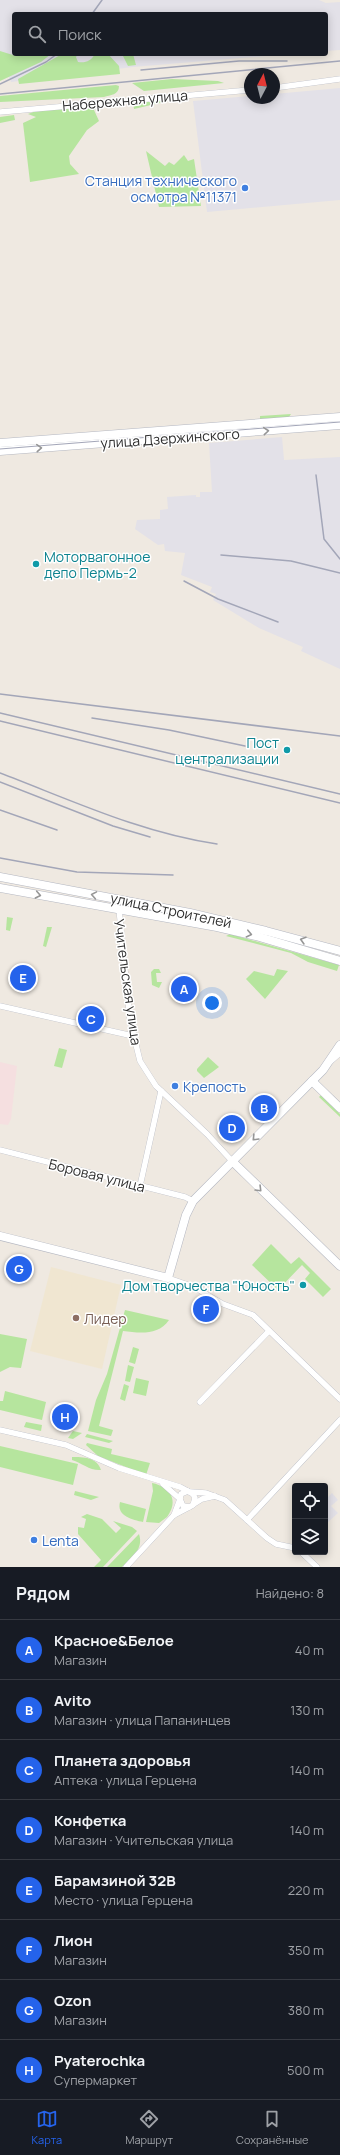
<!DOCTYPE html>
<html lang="ru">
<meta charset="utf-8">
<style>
body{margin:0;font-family:Manrope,sans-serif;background:#20242c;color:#f1f3f6}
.controls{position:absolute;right:12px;bottom:12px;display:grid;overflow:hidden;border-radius:4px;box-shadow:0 2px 10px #0003}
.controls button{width:36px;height:36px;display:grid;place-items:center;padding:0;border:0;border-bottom:1px solid #363941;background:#171b24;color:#f1f3f6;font:20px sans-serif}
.compass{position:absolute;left:244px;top:68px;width:36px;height:36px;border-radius:50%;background:#171b24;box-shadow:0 2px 10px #0003;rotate:7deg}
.you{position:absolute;left:212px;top:1003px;width:14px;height:14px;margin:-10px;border:3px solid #fff;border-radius:50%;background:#1a73e8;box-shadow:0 0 0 6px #1a73e833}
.badge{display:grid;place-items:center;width:26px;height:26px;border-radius:50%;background:#2563eb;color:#fff;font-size:13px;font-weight:700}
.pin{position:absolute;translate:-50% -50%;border:2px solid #fff;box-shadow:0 1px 4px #0006}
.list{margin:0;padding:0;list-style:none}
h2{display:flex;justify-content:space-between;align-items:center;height:52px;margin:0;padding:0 16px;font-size:17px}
h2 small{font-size:13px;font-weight:400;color:#9ea1a6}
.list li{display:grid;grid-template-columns:26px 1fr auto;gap:12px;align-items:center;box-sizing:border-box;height:60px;padding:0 16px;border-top:1px solid #363941}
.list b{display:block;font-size:15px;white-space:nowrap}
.list p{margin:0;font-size:13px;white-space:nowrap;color:#9ea1a6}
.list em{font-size:13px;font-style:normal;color:#9ea1a6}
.icon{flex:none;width:22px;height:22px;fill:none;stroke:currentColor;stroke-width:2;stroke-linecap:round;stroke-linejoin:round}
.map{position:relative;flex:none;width:340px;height:1567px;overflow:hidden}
.search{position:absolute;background:#171b24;box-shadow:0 2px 10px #0003;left:12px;right:12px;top:12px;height:44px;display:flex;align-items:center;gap:10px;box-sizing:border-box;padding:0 14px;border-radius:4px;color:#9ea1a6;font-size:15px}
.sheet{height:532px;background:#171b24}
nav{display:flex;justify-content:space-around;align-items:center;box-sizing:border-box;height:56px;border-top:1px solid #363941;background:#171b24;font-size:11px;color:#9ea1a6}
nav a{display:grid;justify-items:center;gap:2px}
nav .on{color:#2563eb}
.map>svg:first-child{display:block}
.industrial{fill:#e3e1e8}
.education{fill:#f0e6d1}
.medical{fill:#f5dfe0}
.green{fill:#b6e59e}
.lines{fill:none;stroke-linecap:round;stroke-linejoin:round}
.street-casing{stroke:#b4b7c1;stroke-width:6}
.secondary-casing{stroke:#b4b7c1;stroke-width:9}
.street{stroke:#fff;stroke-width:5.5}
.secondary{stroke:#fff;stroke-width:8}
.tram{stroke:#a3a6b8;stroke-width:1}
.rail{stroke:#a3a6b8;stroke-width:1.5}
.oneway{stroke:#969696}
.shop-dot{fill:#3f7fe0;stroke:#fff;stroke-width:1.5}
.culture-dot{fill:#0f9aa8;stroke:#fff;stroke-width:1.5}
.education-dot{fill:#8d6e63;stroke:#fff;stroke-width:1.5}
.labels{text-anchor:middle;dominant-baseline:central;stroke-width:3;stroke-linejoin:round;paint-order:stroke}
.street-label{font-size:14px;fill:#2e2e2e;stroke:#fff}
.shop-label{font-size:14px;fill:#366cbe;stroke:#fff;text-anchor:start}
.culture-label{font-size:14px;fill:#0d838f;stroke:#fff;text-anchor:end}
.education-label{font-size:14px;fill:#785e54;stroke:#fff;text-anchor:start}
</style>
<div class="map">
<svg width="340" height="1567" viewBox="0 0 340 1567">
<rect width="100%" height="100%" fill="#efe9e1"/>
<g class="industrial">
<path d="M 0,0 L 319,0 L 326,3 L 340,2 L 340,50 L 326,51 L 326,14 L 14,14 L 14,54 L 289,54 L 133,67 L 11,82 L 9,77 L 0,78 Z"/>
<path d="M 340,88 L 340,200 L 207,212 L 193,101 L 250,96 L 250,98 L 274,98 L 274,94 Z"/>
<path d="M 282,437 L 284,460 L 340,457 L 340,669 L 301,651 L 303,647 L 259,628 L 213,600 L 216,594 L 210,592 L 212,587 L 181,575 L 185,553 L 165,551 L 164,544 L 158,545 L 135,529 L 137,520 L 160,519 L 160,510 L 168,509 L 167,497 L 196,495 L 196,497 L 200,497 L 200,492 L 212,492 L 209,443 Z"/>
<path d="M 332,1493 L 338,1500 L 331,1506 L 338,1513 L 325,1525 L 325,1496 L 327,1498 Z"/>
</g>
<path class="education" d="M 51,1267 L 121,1285 L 102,1369 L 30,1351 Z"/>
<path class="medical" d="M 0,1062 L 17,1066 L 11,1119 L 8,1125 L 0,1124 Z"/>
<g class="green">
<path d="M 0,51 L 16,56 L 24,54 L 51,54 L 41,62 L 0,81 Z"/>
<path d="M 62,54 L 78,54 L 76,57 L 78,62 C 86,63 91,61 95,54 L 108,54 L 119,66 L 120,74 L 19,84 L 18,79 Z"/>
<path d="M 122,54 L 133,54 L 136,65 L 128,66 Z"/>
<path d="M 172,79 L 218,81 L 224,83 L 144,91 L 132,83 Z"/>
<path d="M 116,85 L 119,86 C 119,95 110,95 104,97 L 0,102 L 0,96 Z"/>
<path d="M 170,97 L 168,101 L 134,109 L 133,101 Z"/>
<path d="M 98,105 L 94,110 L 99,121 L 87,130 L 69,156 L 70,164 L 79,174 L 30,182 L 23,123 L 36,117 L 28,114 L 36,111 Z"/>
<path d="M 14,115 L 15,120 L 0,123 L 0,117 Z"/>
<path d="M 146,151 L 165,166 L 169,162 L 174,165 L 184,155 L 188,161 L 194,159 L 201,206 L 159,207 Z"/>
<path d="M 291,414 L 289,417 L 260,419 L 260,416 Z"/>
<path d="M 7,917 L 13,918 L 10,931 L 6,930 Z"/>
<path d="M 47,927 L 52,927 L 46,947 L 43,946 Z"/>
<path d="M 230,934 L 339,965 L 337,971 L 308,962 L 291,953 L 226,936 Z"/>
<path d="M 154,969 L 159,969 L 161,973 L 156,973 L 157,982 L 162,982 L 159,988 L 152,985 L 151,972 Z"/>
<path d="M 277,969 L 288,971 L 265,999 L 246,979 L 254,971 L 274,976 Z"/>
<path d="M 59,1048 L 67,1050 L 62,1068 L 54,1066 Z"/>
<path d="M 208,1057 L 219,1067 L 204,1078 L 197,1071 L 197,1069 Z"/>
<path d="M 321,1095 L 340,1114 L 340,1117 L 319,1097 Z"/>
<path d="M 271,1244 L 291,1264 L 299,1257 L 331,1289 L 323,1297 L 305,1279 L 310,1273 L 302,1265 L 278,1290 L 252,1265 Z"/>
<path d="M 125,1310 L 169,1320 C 158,1336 139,1333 123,1331 L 99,1426 L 113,1430 L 111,1436 L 88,1431 L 96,1400 L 107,1374 Z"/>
<path d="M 0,1334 L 27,1339 L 21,1368 L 10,1367 L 0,1372 Z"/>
<path d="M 133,1347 L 139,1349 L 135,1364 L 129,1362 Z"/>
<path d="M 128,1365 L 134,1367 L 130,1382 L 125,1381 Z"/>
<path d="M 136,1378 L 149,1381 L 146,1396 L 133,1393 Z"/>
<path d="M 124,1384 L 129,1386 L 125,1401 L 120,1399 Z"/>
<path d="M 5,1391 L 46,1402 L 42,1420 L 0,1410 L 0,1401 L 3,1401 Z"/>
<path d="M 26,1422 L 42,1425 L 41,1431 L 24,1427 Z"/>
<path d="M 73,1431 L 82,1433 L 73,1439 L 68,1438 Z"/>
<path d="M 87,1434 L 113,1441 L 109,1443 L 85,1437 Z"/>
<path d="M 87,1443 L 112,1449 L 111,1454 L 150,1463 L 146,1475 L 98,1456 L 86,1445 Z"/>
<path d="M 0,1446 L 78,1464 L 73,1485 L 0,1467 Z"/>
<path d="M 72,1457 C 83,1457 97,1457 101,1470 C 90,1471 82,1463 72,1460 Z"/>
<path d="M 152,1483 C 171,1487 179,1501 167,1517 L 159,1523 L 146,1522 L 153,1491 Z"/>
<path d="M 75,1491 L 99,1497 L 91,1500 L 74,1495 Z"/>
<path d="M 120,1502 L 146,1509 L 143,1522 C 133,1520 116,1516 120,1502 Z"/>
<path d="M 87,1514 L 102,1519 L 116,1533 L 121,1528 L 113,1521 L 132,1527 L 137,1531 L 103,1567 L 94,1567 L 101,1560 L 78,1534 L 78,1527 L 84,1528 L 86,1519 L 81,1517 Z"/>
<path d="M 139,1534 C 144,1549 132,1557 122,1567 L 107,1567 Z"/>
</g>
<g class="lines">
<g class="street-casing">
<g id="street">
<path d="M 274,88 L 340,79"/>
<path d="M 0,112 L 250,90"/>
<path d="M 119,909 L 130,1020 L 140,1061 L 156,1086 L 207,1134 L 232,1161"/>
<path d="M 0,1006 L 133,1036"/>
<path d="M 331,1061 L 340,1053"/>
<path d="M 0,1150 L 185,1197 L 193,1201"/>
<path d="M 140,1186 L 161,1091"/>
<path d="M 168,1278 L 194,1287 L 223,1304 L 253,1315 L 340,1399"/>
<path d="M 200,1402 L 269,1331"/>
<path d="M 0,1430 L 66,1445 L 119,1468 L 180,1487 L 193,1494 L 195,1498 L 193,1505 L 174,1515 L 126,1567"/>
<path d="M 163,1484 L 180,1499 L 174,1515"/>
<path d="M 188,1491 L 181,1494 L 180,1499 L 183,1506 L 189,1507"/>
<path d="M 191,1492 L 206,1493 L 225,1500 L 267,1538 L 276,1544 L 295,1548"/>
<path d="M 194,1504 L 202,1499 L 215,1496"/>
<path d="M 247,1520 L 340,1420"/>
<path d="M 301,1552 L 317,1567"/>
</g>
</g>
<g class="secondary-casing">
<g id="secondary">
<path d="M 0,443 L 340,417"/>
<path d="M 0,451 L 340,425"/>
<path d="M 0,877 L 190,913 L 266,931 L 340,951"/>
<path d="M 0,888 L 217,927 L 256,936 L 340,961"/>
<path d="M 312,1081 L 340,1108"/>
<path d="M 232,1161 L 340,1266"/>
<path d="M 0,1236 L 168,1278 L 186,1215 L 193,1201 L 323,1070 L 340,1045"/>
</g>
</g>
<use href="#street" class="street"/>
<use href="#secondary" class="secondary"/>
<path class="tram" d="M 0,449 L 340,422"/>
<g class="rail">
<path d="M 92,14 L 102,0"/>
<path d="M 141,70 L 239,61 L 287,61"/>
<path d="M 0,84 L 46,62 L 57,54"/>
<path d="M 0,94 L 340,61"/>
<path d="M 316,475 L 324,539 L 340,559"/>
<path d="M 221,555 L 291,561 L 340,573"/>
<path d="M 184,581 L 218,599 L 278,622"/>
<path d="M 0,694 L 340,736"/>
<path d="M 0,713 L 340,794"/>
<path d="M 92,718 L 169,730 L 245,746"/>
<path d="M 0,721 L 340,803"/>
<path d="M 0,773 C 71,800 141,833 217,844"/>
<path d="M 0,782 L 113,826 L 150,837"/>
<path d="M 0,810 L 57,830"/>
<path d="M 0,858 L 77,872 L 173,875"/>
</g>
</g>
<defs><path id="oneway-chevron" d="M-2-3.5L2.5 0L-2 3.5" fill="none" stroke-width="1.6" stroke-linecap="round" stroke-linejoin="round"/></defs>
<g class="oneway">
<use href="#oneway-chevron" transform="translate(266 431) rotate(-5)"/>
<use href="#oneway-chevron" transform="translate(39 448) rotate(-4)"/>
<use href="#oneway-chevron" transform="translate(38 895) rotate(11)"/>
<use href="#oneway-chevron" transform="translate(94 895) rotate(-170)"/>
<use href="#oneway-chevron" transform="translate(249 934) rotate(13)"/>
<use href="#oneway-chevron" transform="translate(303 940) rotate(-164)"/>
<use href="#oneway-chevron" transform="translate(255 1138) rotate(134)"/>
<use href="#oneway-chevron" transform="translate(259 1189) rotate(45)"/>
</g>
<g class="shop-dot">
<circle cx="245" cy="188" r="4"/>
<circle cx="175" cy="1086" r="4"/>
<circle cx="34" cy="1540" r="4"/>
</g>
<g class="culture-dot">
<circle cx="36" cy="564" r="4"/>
<circle cx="287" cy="750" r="4"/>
<circle cx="303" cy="1285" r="4"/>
</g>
<circle class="education-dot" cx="76" cy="1318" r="4"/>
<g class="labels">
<g class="street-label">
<text transform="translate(125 100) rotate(-5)">Набережная улица</text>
<text transform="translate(170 438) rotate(-4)">улица Дзержинского</text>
<text transform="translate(171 910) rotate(12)">улица Строителей</text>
<text transform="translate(128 982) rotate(82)">Учительская улица</text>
<text transform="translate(97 1175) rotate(14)">Боровая улица</text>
</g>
<g class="shop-label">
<text x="237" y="180" text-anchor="end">Станция технического<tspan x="237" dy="16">осмотра №11371</tspan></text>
<text x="183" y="1086">Крепость</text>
<text x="42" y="1540">Lenta</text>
</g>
<g class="culture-label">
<text x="44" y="556" text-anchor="start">Моторвагонное<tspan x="44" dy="16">депо Пермь-2</tspan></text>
<text x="279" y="742">Пост<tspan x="279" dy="16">централизации</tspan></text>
<text x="295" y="1285">Дом творчества "Юность"</text>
</g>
<g class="education-label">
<text x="84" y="1318">Лидер</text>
</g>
</g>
</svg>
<div class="controls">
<button><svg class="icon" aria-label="locate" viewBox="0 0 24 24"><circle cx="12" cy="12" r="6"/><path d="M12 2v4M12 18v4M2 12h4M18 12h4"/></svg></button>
<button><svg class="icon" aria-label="layers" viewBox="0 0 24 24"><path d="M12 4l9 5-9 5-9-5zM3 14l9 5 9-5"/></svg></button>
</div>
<svg class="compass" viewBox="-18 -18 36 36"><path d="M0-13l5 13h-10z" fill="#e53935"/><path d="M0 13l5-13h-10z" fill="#9ea1a6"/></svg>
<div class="you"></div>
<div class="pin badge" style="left:184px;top:989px">A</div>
<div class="pin badge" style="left:264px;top:1108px">B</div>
<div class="pin badge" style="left:91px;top:1019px">C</div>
<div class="pin badge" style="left:232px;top:1128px">D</div>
<div class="pin badge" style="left:23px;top:978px">E</div>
<div class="pin badge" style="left:206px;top:1309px">F</div>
<div class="pin badge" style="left:19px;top:1269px">G</div>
<div class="pin badge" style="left:65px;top:1417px">H</div>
<div class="search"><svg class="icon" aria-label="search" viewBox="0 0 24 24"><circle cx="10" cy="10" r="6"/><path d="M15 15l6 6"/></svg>Поиск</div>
</div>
<section class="sheet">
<h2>Рядом<small>Найдено: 8</small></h2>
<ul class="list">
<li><span class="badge">A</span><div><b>Красное&amp;Белое</b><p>Магазин</p></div><em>40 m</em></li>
<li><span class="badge">B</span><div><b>Avito</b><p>Магазин · улица Папанинцев</p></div><em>130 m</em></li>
<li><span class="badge">C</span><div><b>Планета здоровья</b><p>Аптека · улица Герцена</p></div><em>140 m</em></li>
<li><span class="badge">D</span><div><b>Конфетка</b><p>Магазин · Учительская улица</p></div><em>140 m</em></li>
<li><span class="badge">E</span><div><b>Барамзиной 32В</b><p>Место · улица Герцена</p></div><em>220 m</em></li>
<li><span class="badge">F</span><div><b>Лион</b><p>Магазин</p></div><em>350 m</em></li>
<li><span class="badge">G</span><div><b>Ozon</b><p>Магазин</p></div><em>380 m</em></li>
<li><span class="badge">H</span><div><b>Pyaterochka</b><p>Супермаркет</p></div><em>500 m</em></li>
</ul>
</section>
<nav>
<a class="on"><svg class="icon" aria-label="map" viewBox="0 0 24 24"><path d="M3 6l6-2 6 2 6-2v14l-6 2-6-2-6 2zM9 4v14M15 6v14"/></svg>Карта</a>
<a><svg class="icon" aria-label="directions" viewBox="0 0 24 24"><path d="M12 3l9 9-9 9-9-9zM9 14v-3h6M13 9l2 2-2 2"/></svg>Маршрут</a>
<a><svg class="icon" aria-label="saved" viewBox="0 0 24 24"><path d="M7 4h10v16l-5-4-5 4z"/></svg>Сохранённые</a>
</nav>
